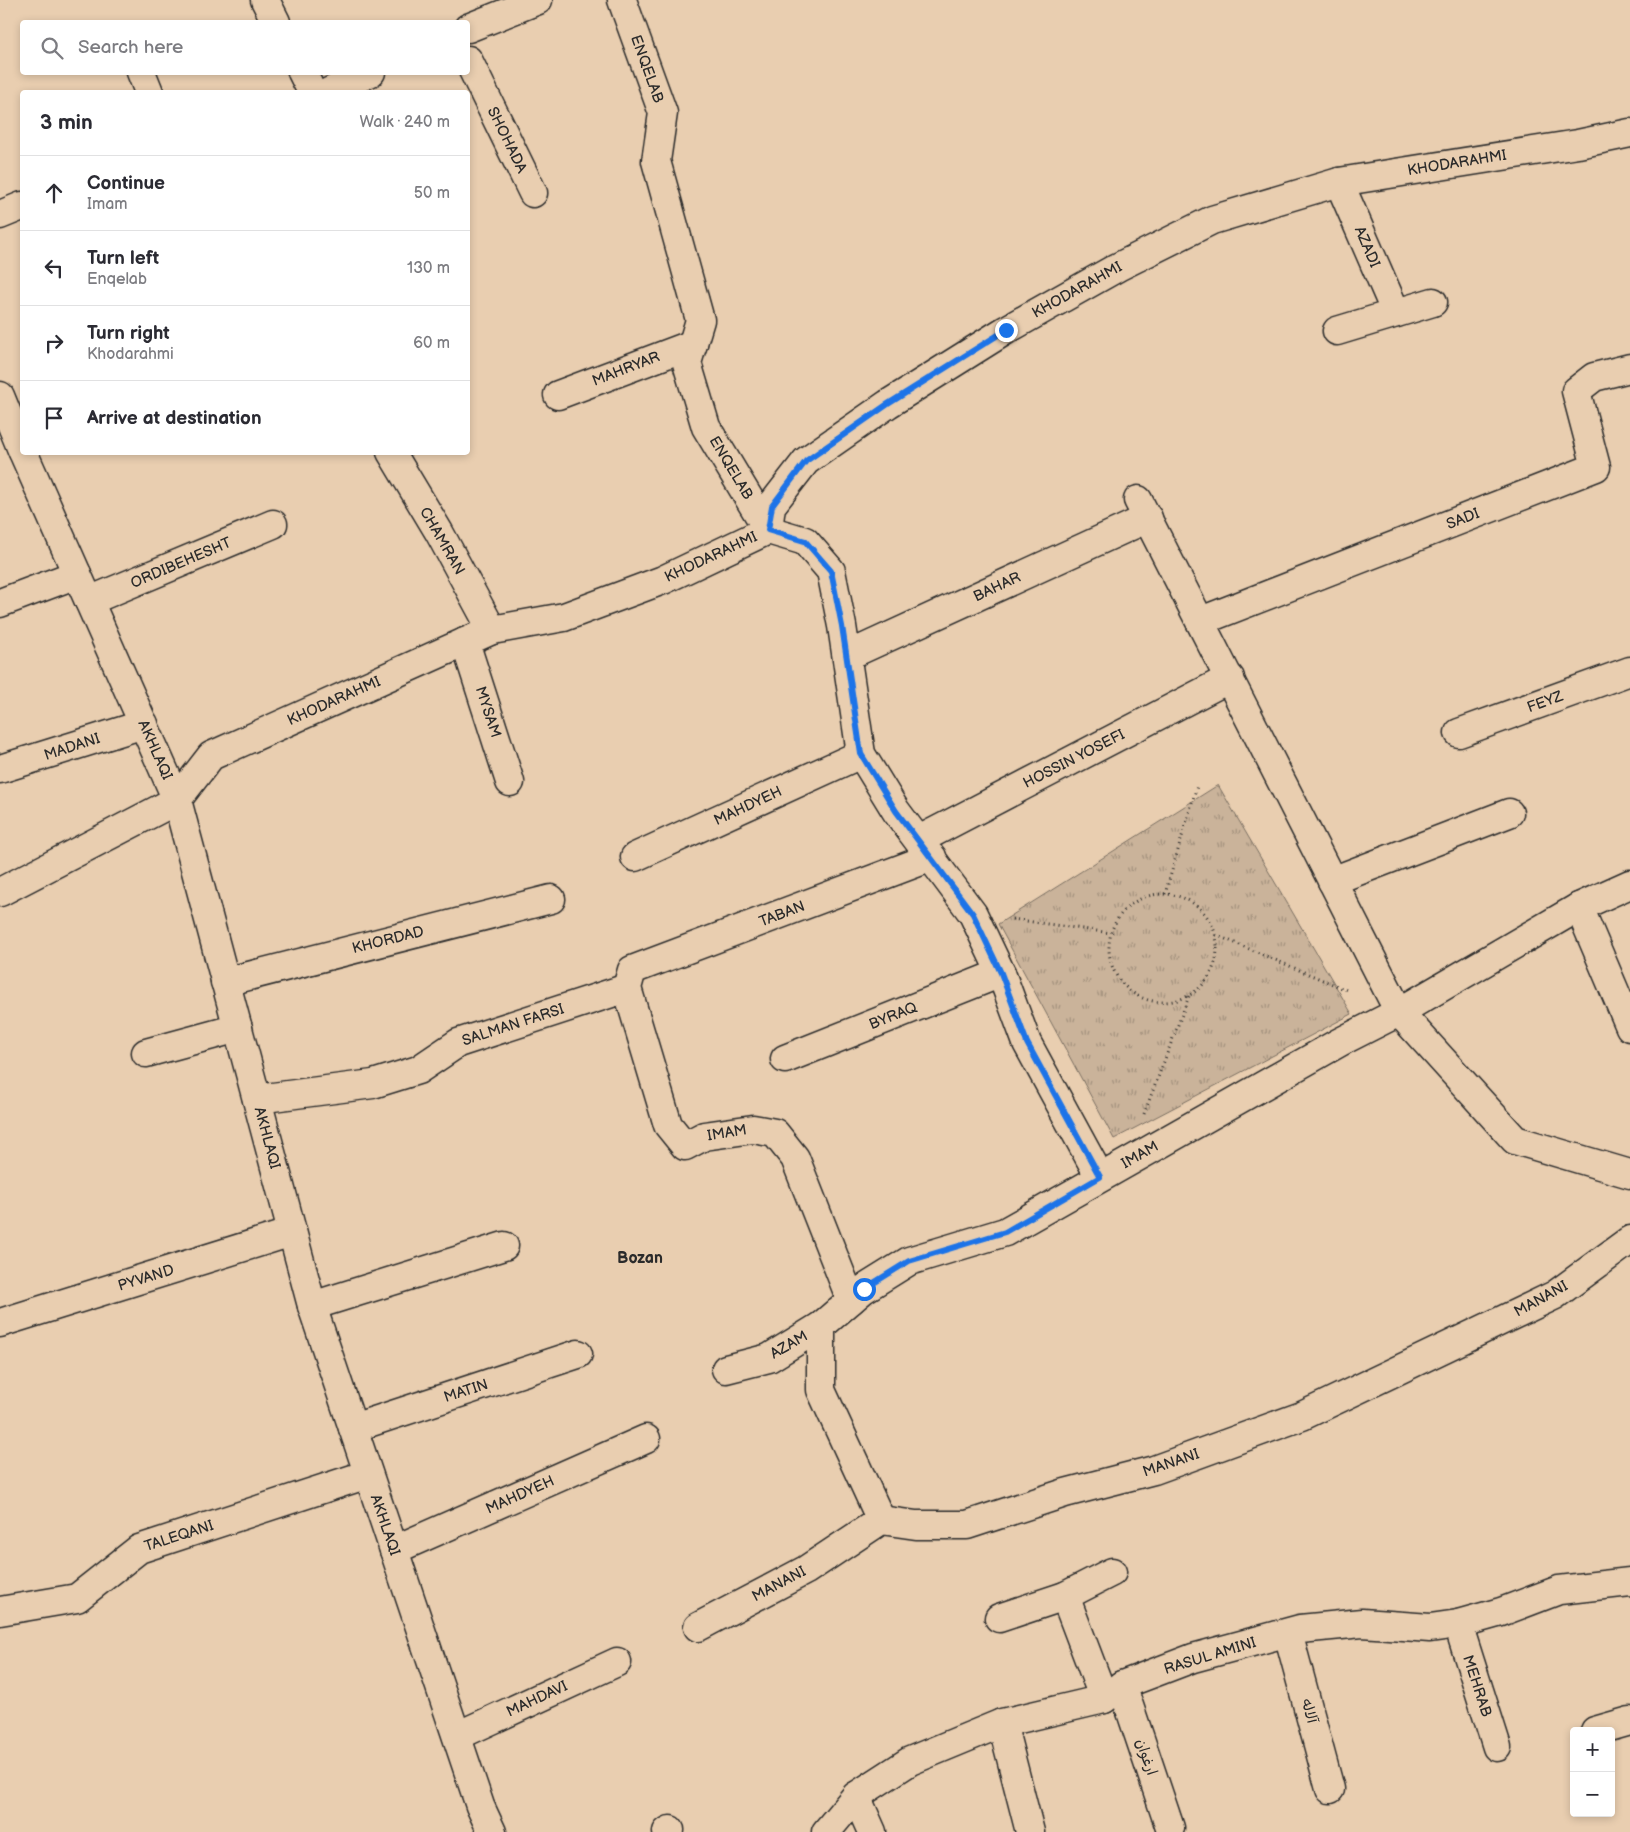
<!DOCTYPE html>
<meta charset="utf-8">
<style>
body{margin:0;font-family:"Balsamiq Sans","Playpen Sans Arabic",sans-serif;background:#f2f2f3;color:#2b2b33}
.controls{position:absolute;right:15px;bottom:15px;display:grid;overflow:hidden;border-radius:5px;box-shadow:0 2px 8px #0003}
.controls button{width:45px;height:45px;display:grid;place-items:center;padding:0;border:0;border-bottom:1px solid #e1e1e2;background:#fff;color:#2b2b33;font:25px sans-serif}
.stop{position:absolute;width:15px;height:15px;margin:-11px;border:4px solid #1a73e8;border-radius:50%;background:#fff}
.stop.end{background:#1a73e8;border-color:#fff;box-shadow:0 1px 5px #0008}
.list{margin:0;padding:0;list-style:none}
h2{display:flex;justify-content:space-between;align-items:center;height:65px;margin:0;padding:0 20px;font-size:21px}
h2 small{font-size:16px;font-weight:400;color:#7c7c81}
.list li{display:grid;grid-template-columns:32px 1fr auto;gap:15px;align-items:center;box-sizing:border-box;height:75px;padding:0 20px;border-top:1px solid #e1e1e2}
.list b{display:block;font-size:19px;white-space:nowrap}
.list p{margin:0;font-size:16px;white-space:nowrap;color:#7c7c81}
.list em{font-size:16px;font-style:normal;color:#7c7c81}
.icon{flex:none;width:28px;height:28px;fill:none;stroke:currentColor;stroke-width:2;stroke-linecap:round;stroke-linejoin:round}
.map{position:relative;flex:none;width:1630px;height:1832px;overflow:hidden}
.search{position:absolute;background:#fff;box-shadow:0 2px 8px #0003;left:20px;top:20px;width:450px;height:55px;display:flex;align-items:center;gap:12px;box-sizing:border-box;padding:0 18px;border-radius:5px;color:#7c7c81;font-size:19px}
.panel{position:absolute;background:#fff;box-shadow:0 2px 8px #0003;left:20px;top:90px;width:450px;height:365px;border-radius:5px}
.map>svg:first-child{display:block}
.grass{fill:url(#grass-tufts);stroke:#7a6f62}
.lines{fill:none;stroke-linecap:round;stroke-linejoin:round}
.minor-casing{stroke:#2b2b2b;stroke-width:31}
.tertiary-casing{stroke:#2b2b2b;stroke-width:31}
.path{stroke:#2b2b2b;stroke-width:3;stroke-dasharray:1 4;stroke-linecap:butt}
.minor{stroke:#e9ceb0;stroke-width:28}
.tertiary{stroke:#e9ceb0;stroke-width:28}
.route{stroke:#1a73e8;stroke-width:6}
.labels{text-anchor:middle;dominant-baseline:central;stroke-width:4.5;stroke-linejoin:round;paint-order:stroke}
.street-label{font-size:15px;fill:#2b2b2b;stroke:#e9ceb0}
.neighbourhood-label{font-size:16px;font-weight:bold;fill:#2b2b2b;stroke:#e9ceb0}
</style>
<div class="map">
<svg width="1630" height="1832" viewBox="0 0 1630 1832">
<defs>
<pattern id="grass-tufts" width="24" height="20" patternUnits="userSpaceOnUse" patternTransform="scale(1.25)"><rect width="24" height="20" fill="#cab39a"/><path d="M3 7l-1-3M5 7V3M7 7l1-3M15 17l-1-3M17 17v-4M19 17l1-3" fill="none" stroke="#a4927e"/></pattern>
</defs>
<rect width="100%" height="100%" fill="#e9ceb0"/>
<filter id="ink" filterUnits="userSpaceOnUse"><feTurbulence type="fractalNoise" baseFrequency=".02" numOctaves="2"/><feDisplacementMap in="SourceGraphic" scale="10" xChannelSelector="R" yChannelSelector="G"/><feConvolveMatrix kernelMatrix="1 2 1 2 8 2 1 2 1" color-interpolation-filters="sRGB"/></filter>
<g filter="url(#ink)">
<path class="grass" d="M 1218,785 L 1352,1014 L 1114,1139 L 998,924 Z"/>
<g class="lines">
<g class="minor-casing">
<g id="minor">
<path d="M 265,0 L 276,22"/>
<path d="M 622,0 L 663,113 L 656,161 L 700,320 L 687,363 L 706,427 L 768,530 L 805,541 L 831,571 L 842,626 L 861,754 L 896,811 L 973,914 L 1001,973 L 1027,1043 L 1100,1177"/>
<path d="M 468,60 L 533,193"/>
<path d="M 141,72 L 149,92"/>
<path d="M 302,72 L 312,92"/>
<path d="M 1339,182 L 1396,313"/>
<path d="M 1337,331 L 1433,302"/>
<path d="M 558,395 L 693,344"/>
<path d="M 0,396 L 22,450"/>
<path d="M 23,452 L 177,800 L 312,1306 L 480,1806 L 492,1832"/>
<path d="M 391,452 L 439,532 L 492,630"/>
<path d="M 1138,500 L 1399,1012 L 1515,1140 L 1630,1174"/>
<path d="M 89,601 L 273,524"/>
<path d="M 0,603 L 77,574"/>
<path d="M 1201,621 L 1596,467 L 1576,391 L 1594,377 L 1630,368"/>
<path d="M 465,642 L 510,782"/>
<path d="M 847,656 L 1148,518"/>
<path d="M 1459,733 L 1630,671"/>
<path d="M 0,769 L 144,724"/>
<path d="M 919,840 L 1230,678"/>
<path d="M 635,857 L 861,754"/>
<path d="M 1332,881 L 1509,813"/>
<path d="M 0,892 L 177,800 L 211,756 L 492,630 L 564,617 L 663,580 L 768,530 L 771,506 L 806,461 L 888,404 L 1006,330 L 1118,267 L 1212,220 L 1339,182 L 1578,144 L 1630,133"/>
<path d="M 1579,907 L 1630,1027"/>
<path d="M 225,982 L 551,899"/>
<path d="M 146,1053 L 238,1028"/>
<path d="M 785,1059 L 1001,973"/>
<path d="M 257,1099 L 373,1084 L 418,1070 L 458,1043 L 627,988"/>
<path d="M 851,1300 L 795,1158 L 775,1133 L 753,1129 L 704,1136 L 685,1146 L 668,1125 L 627,988 L 632,970 L 932,857"/>
<path d="M 312,1306 L 504,1246"/>
<path d="M 0,1323 L 292,1232"/>
<path d="M 726,1369 L 769,1358 L 821,1326"/>
<path d="M 353,1428 L 578,1354"/>
<path d="M 881,1520 L 821,1390 L 821,1326 L 864,1289 L 909,1261 L 1005,1232 L 1340,1042 L 1399,1012 L 1579,907 L 1630,884"/>
<path d="M 394,1550 L 646,1439"/>
<path d="M 1065,1596 L 1104,1699"/>
<path d="M 0,1611 L 77,1598 L 139,1549 L 368,1474"/>
<path d="M 999,1618 L 1065,1596 L 1112,1572"/>
<path d="M 1458,1624 L 1497,1747"/>
<path d="M 698,1627 L 806,1570 L 881,1520 L 916,1525 L 967,1525 L 1065,1493 L 1154,1470 L 1302,1416 L 1555,1295 L 1630,1240"/>
<path d="M 1288,1633 L 1330,1789"/>
<path d="M 1122,1685 L 1170,1828"/>
<path d="M 1002,1723 L 1030,1832"/>
<path d="M 1595,1731 L 1630,1721"/>
<path d="M 457,1736 L 617,1662"/>
<path d="M 856,1796 L 872,1832"/>
<path d="M 667,1832 L 670,1830"/>
<path d="M 826,1832 L 856,1796 L 910,1761 L 1002,1723 L 1104,1699 L 1122,1685 L 1193,1658 L 1300,1629 L 1362,1623 L 1430,1628 L 1458,1624 L 1501,1612 L 1559,1590 L 1630,1582"/>
</g>
</g>
<g class="tertiary-casing">
<g id="tertiary">
<path d="M 468,28 L 538,0"/>
<path d="M 329,92 L 371,72"/>
<path d="M 0,215 L 22,206"/>
</g>
</g>
<g class="path">
<path d="M 1165,894 L 1197,786"/>
<circle cx="1163" cy="948" r="54"/>
<path d="M 1012,919 L 1111,933"/>
<path d="M 1216,935 L 1349,991"/>
<path d="M 1144,1114 L 1189,996"/>
</g>
<use href="#minor" class="minor"/>
<use href="#tertiary" class="tertiary"/>
</g>
</g>
<g class="lines" filter="url(#ink)">
<path class="route" d="M 864,1289 L 909,1261 L 1005,1232 L 1100,1177 L 1027,1043 L 1001,973 L 973,914 L 896,811 L 861,754 L 842,626 L 831,571 L 805,541 L 768,530 L 772,506 L 806,461 L 888,404 L 1006,330"/>
</g>
<g class="labels">
<g class="street-label">
<text transform="translate(647 69) rotate(70)">ENQELAB</text>
<text transform="translate(507 140) rotate(64)">SHOHADA</text>
<text transform="translate(1457 163) rotate(-9)">KHODARAHMI</text>
<text transform="translate(1367 247) rotate(67)">AZADI</text>
<text transform="translate(1077 290) rotate(-29)">KHODARAHMI</text>
<text transform="translate(626 369) rotate(-21)">MAHRYAR</text>
<text transform="translate(731 468) rotate(59)">ENQELAB</text>
<text transform="translate(1463 519) rotate(-21)">SADI</text>
<text transform="translate(442 541) rotate(60)">CHAMRAN</text>
<text transform="translate(711 557) rotate(-25)">KHODARAHMI</text>
<text transform="translate(181 563) rotate(-23)">ORDIBEHESHT</text>
<text transform="translate(997 587) rotate(-25)">BAHAR</text>
<text transform="translate(334 701) rotate(-24)">KHODARAHMI</text>
<text transform="translate(1545 702) rotate(-20)">FEYZ</text>
<text transform="translate(488 712) rotate(72)">MYSAM</text>
<text transform="translate(72 747) rotate(-18)">MADANI</text>
<text transform="translate(155 750) rotate(66)">AKHLAQI</text>
<text transform="translate(1074 759) rotate(-27)">HOSSIN YOSEFI</text>
<text transform="translate(748 806) rotate(-25)">MAHDYEH</text>
<text transform="translate(782 914) rotate(-21)">TABAN</text>
<text transform="translate(388 940) rotate(-14)">KHORDAD</text>
<text transform="translate(893 1016) rotate(-22)">BYRAQ</text>
<text transform="translate(513 1025) rotate(-18)">SALMAN FARSI</text>
<text transform="translate(727 1133) rotate(-9)">IMAM</text>
<text transform="translate(267 1138) rotate(75)">AKHLAQI</text>
<text transform="translate(1140 1155) rotate(-30)">IMAM</text>
<text transform="translate(146 1278) rotate(-17)">PYVAND</text>
<text transform="translate(1541 1299) rotate(-29)">MANANI</text>
<text transform="translate(789 1345) rotate(-30)">AZAM</text>
<text transform="translate(466 1391) rotate(-18)">MATIN</text>
<text transform="translate(1171 1463) rotate(-19)">MANANI</text>
<text transform="translate(520 1495) rotate(-24)">MAHDYEH</text>
<text transform="translate(385 1525) rotate(71)">AKHLAQI</text>
<text transform="translate(179 1536) rotate(-18)">TALEQANI</text>
<text transform="translate(779 1584) rotate(-28)">MANANI</text>
<text transform="translate(1210 1656) rotate(-17)">RASUL AMINI</text>
<text transform="translate(1477 1686) rotate(72)">MEHRAB</text>
<text transform="translate(537 1699) rotate(-25)">MAHDAVI</text>
<text transform="translate(1309 1711) rotate(75)">آلاله</text>
<text transform="translate(1146 1757) rotate(71)">ارغوان</text>
</g>
<g class="neighbourhood-label">
<text x="640" y="1258">Bozan</text>
</g>
</g>
</svg>
<div class="controls">
<button>+</button>
<button>−</button>
</div>
<div class="stop" style="left:864px;top:1289px"></div>
<div class="stop end" style="left:1006px;top:330px"></div>
<div class="search"><svg class="icon" aria-label="search" viewBox="0 0 24 24"><circle cx="10" cy="10" r="6"/><path d="M15 15l6 6"/></svg>Search here</div>
<section class="panel">
<h2>3 min<small>Walk · 240 m</small></h2>
<ul class="list">
<li><svg class="icon" aria-label="ahead" viewBox="0 0 24 24"><path d="M12 20V5M6 11l6-6 6 6"/></svg><div><b>Continue</b><p>Imam</p></div><em>50 m</em></li>
<li><svg class="icon" aria-label="left" viewBox="0 0 24 24"><path d="M17 20v-9H6M10 6l-5 5 5 5"/></svg><div><b>Turn left</b><p>Enqelab</p></div><em>130 m</em></li>
<li><svg class="icon" aria-label="right" viewBox="0 0 24 24"><path d="M7 20v-9h11M14 6l5 5-5 5"/></svg><div><b>Turn right</b><p>Khodarahmi</p></div><em>60 m</em></li>
<li><svg class="icon" aria-label="arrive" viewBox="0 0 24 24"><path d="M6 21V4h12l-3 4 3 4H6"/></svg><div><b>Arrive at destination</b></div></li>
</ul>
</section>
</div>
